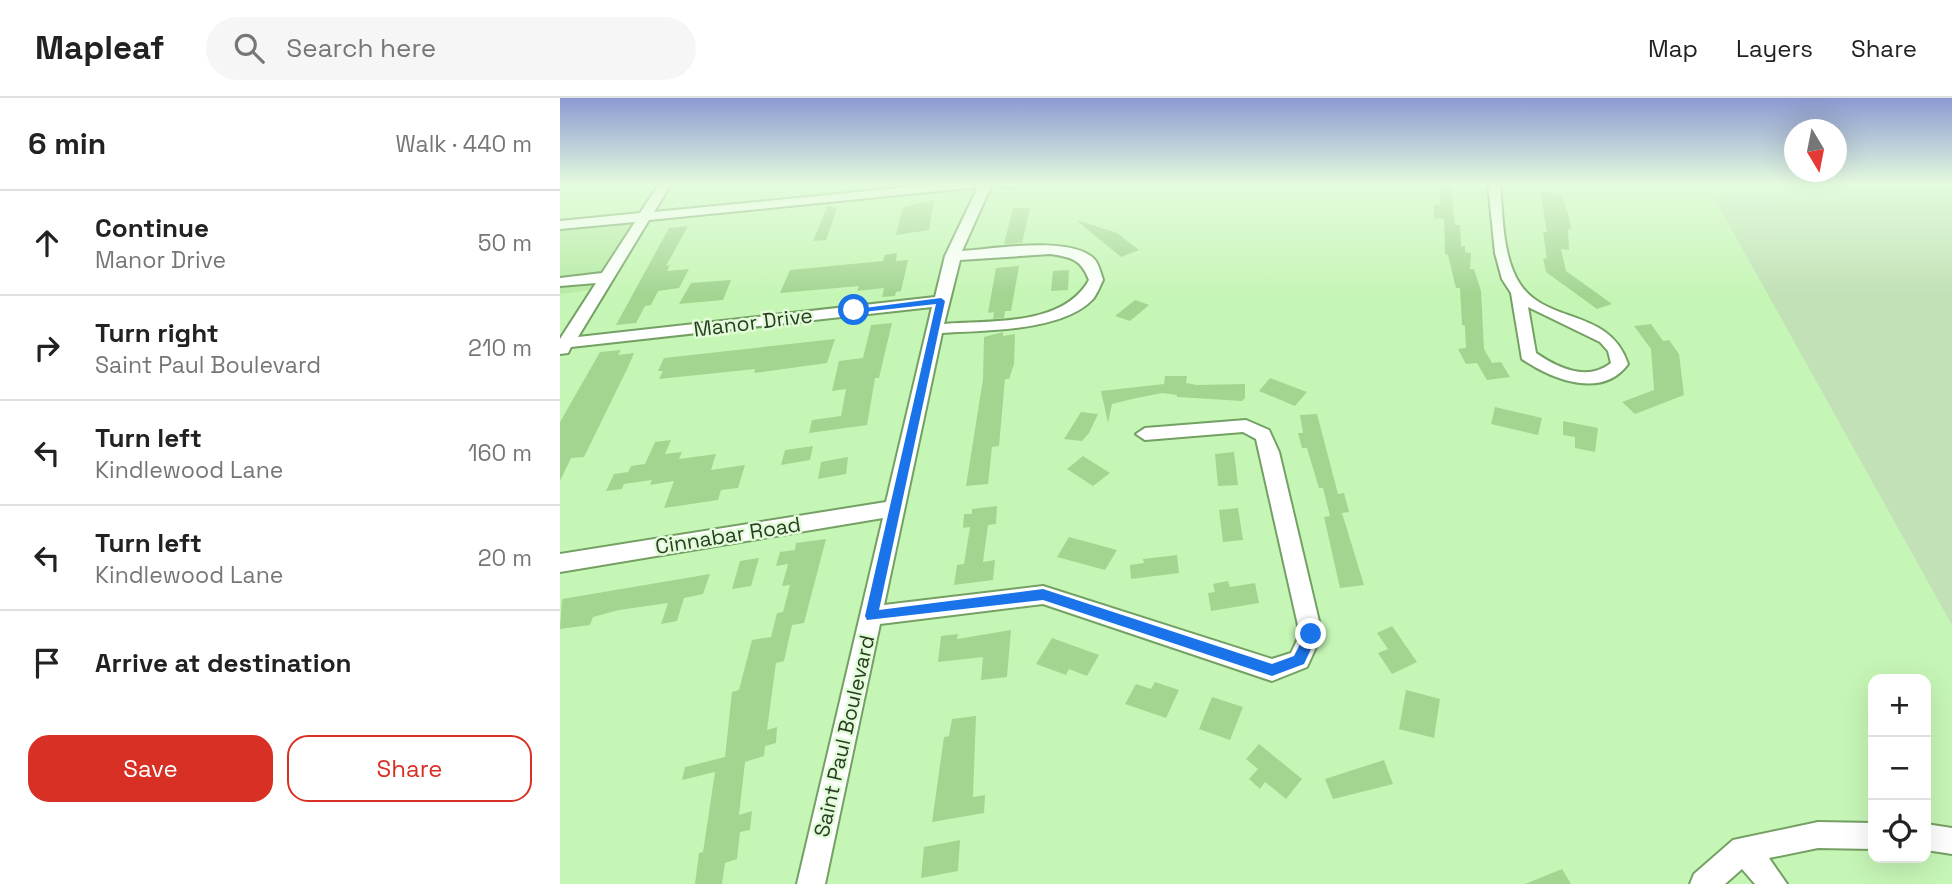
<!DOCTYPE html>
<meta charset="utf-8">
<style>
body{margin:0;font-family:"Space Grotesk",sans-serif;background:#f6f6f6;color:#222}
.controls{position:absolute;right:21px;bottom:21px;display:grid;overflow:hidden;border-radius:14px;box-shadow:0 7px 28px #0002}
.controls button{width:63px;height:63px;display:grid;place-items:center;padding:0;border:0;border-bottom:2px solid #e0e0e0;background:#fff;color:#222;font:35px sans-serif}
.compass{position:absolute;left:1224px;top:21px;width:63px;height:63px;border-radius:50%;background:#fff;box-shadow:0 7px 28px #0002;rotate:170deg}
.stop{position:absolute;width:21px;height:21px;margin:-16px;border:5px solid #1a73e8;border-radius:50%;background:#fff}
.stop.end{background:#1a73e8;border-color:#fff;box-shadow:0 2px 7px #0008}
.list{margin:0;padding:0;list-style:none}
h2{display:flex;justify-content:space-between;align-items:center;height:91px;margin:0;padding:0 28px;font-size:30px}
h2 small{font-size:23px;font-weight:400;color:#767676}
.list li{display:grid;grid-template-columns:46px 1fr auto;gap:21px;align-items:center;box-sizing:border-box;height:105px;padding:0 28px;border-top:2px solid #e0e0e0}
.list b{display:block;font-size:26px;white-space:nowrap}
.list p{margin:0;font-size:23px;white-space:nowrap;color:#767676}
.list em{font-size:23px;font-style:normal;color:#767676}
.actions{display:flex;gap:14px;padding:21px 28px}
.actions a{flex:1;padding:16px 0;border:2px solid #d93025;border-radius:21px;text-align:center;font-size:24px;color:#d93025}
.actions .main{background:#d93025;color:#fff}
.icon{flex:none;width:38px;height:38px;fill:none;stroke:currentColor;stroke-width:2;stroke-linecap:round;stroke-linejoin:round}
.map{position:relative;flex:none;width:1392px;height:786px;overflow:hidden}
header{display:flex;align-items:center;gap:42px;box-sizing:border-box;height:98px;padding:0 35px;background:#fff;border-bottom:2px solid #e0e0e0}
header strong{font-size:33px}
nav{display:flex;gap:38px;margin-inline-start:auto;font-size:24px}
.search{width:490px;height:63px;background:#f6f6f6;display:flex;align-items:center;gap:18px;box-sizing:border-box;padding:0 24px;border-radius:38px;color:#767676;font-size:26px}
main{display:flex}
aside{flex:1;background:#fff}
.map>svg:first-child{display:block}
.built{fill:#b7eba5}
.green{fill:#c2e1b7}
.building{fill:#a3d591}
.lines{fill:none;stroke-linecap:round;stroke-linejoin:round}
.minor-casing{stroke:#74a064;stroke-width:4}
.minor{fill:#fff;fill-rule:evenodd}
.route{fill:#1a73e8}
.labels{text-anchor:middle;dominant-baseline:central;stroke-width:5;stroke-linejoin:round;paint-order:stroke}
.street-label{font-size:21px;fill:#2a3d24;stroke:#e1fdd7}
</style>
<header>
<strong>Mapleaf</strong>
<div class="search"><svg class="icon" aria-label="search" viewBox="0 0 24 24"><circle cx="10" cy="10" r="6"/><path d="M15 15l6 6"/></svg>Search here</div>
<nav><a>Map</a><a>Layers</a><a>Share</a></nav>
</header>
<main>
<aside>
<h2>6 min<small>Walk · 440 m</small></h2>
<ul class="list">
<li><svg class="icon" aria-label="ahead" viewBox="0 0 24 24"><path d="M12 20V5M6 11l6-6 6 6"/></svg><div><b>Continue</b><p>Manor Drive</p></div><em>50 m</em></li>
<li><svg class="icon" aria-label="right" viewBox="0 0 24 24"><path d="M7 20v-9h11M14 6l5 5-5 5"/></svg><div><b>Turn right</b><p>Saint Paul Boulevard</p></div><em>210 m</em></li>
<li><svg class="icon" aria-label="left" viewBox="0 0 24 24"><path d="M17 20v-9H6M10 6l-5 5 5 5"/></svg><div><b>Turn left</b><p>Kindlewood Lane</p></div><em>160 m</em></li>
<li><svg class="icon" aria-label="left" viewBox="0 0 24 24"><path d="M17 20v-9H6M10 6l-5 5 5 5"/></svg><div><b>Turn left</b><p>Kindlewood Lane</p></div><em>20 m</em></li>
<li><svg class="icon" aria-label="arrive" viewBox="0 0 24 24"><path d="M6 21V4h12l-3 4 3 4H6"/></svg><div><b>Arrive at destination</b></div></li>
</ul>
<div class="actions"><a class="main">Save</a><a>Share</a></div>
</aside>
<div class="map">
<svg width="1392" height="786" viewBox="0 0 1392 786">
<rect width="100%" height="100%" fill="#c6f6b6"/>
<path class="built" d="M 69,124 L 72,130 L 32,192 L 0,196 L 0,131 Z"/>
<path class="green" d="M 1347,86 L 1392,86 L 1392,527 L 1153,98 Z"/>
<g class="building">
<path d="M 880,86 L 892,86 L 893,113 L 895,127 L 900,127 L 901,148 L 905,148 L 905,154 L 911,155 L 910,171 L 914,171 L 921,193 L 924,251 L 932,265 L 941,264 L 950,279 L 927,282 L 917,265 L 906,266 L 898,251 L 906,250 L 905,228 L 902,227 L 900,190 L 896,190 L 888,157 L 885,156 L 884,121 L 874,120 L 874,107 L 880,107 Z"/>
<path d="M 980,93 L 1002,97 L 1008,115 L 1011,131 L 1008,131 L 1009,152 L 1001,151 L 1006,173 L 1052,206 L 1037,211 L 986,174 L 983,160 L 987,161 L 983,134 L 987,134 Z"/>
<path d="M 374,102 L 369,132 L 336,137 L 343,109 Z"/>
<path d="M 268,107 L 277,111 L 266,142 L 253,143 Z"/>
<path d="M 453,110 L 470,110 L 462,145 L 444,146 Z"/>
<path d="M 516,122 L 557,135 L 579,152 L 561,159 Z"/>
<path d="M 128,128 L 106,168 L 110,167 L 107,173 L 129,171 L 119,190 L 98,193 L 91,207 L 85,208 L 76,225 L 56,227 L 109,130 Z"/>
<path d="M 337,155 L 336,163 L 348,162 L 341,193 L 336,194 L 335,198 L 322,199 L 324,190 L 297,193 L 299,188 L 220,195 L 230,172 L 323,163 L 325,157 Z"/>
<path d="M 459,168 L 451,213 L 445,213 L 444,220 L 433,221 L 434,214 L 428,215 L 436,170 Z"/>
<path d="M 509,172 L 508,192 L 491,193 L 493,173 Z"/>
<path d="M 171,182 L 163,202 L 119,206 L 131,185 Z"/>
<path d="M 575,202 L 589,207 L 570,223 L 555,218 Z"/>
<path d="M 332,225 L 319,280 L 315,280 L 307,327 L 249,335 L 252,322 L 281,318 L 286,291 L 272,293 L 279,263 L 303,260 L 311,227 Z"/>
<path d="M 1091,226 L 1103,243 L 1109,242 L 1119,256 L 1124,297 L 1075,316 L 1062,304 L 1094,292 L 1091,251 L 1074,228 Z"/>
<path d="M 443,234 L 443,238 L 455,236 L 454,266 L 449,281 L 445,281 L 439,348 L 432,349 L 428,386 L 406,388 L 423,281 L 424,239 Z"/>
<path d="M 275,241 L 267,265 L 194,275 L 195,271 L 99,281 L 103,273 L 98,273 L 104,260 Z"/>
<path d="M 61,252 L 58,257 L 74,255 L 69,267 L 24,359 L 11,360 L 0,383 L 0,324 L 40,254 Z"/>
<path d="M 605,278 L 627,278 L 626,285 L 637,287 L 685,286 L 685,300 L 682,303 L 617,299 L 617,297 L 602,295 L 572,301 L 552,306 L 548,325 L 541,293 L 604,286 Z"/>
<path d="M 710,280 L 747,294 L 735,308 L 699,293 Z"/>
<path d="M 935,309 L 982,320 L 978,337 L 931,326 Z"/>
<path d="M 521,314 L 538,316 L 529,335 L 522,343 L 504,341 Z"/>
<path d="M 757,316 L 778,396 L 784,395 L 789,414 L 782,415 L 804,487 L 780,490 L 764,419 L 770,418 L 763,390 L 759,390 L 747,350 L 742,350 L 738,335 L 743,335 L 740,317 Z"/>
<path d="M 1003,323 L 1038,330 L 1035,354 L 1015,350 L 1015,339 L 1003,337 Z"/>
<path d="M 111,342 L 105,356 L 122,354 L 119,361 L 156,356 L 151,372 L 185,367 L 178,390 L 161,392 L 158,402 L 104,410 L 114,383 L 90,387 L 92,382 L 64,386 L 62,391 L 46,393 L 54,376 L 68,374 L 71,368 L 85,366 L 95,344 Z"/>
<path d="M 253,348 L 250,362 L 221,367 L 225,352 Z"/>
<path d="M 674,354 L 678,387 L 658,388 L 655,356 Z"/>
<path d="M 523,358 L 550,375 L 533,388 L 507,371 Z"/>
<path d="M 288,359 L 286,376 L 258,381 L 261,364 Z"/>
<path d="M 437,408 L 436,426 L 428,427 L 423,464 L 435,462 L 433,482 L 394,487 L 397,467 L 404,466 L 410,429 L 403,430 L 404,416 L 412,416 L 412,411 Z"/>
<path d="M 678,410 L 683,442 L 663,444 L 659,412 Z"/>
<path d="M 509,439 L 557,452 L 545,472 L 497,459 Z"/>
<path d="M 266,441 L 244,525 L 232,527 L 224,563 L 216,565 L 207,632 L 217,629 L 216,645 L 205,648 L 204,658 L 185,664 L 179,717 L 192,713 L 190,732 L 180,734 L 177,761 L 165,765 L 162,786 L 135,786 L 139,755 L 143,754 L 155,674 L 122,682 L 125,669 L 165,659 L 172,594 L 179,592 L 192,542 L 211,539 L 217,515 L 223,514 L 230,487 L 222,488 L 228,466 L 216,468 L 220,454 L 235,452 L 236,445 Z"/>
<path d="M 617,457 L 619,475 L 571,481 L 570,467 L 584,465 L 583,461 Z"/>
<path d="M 199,460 L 191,488 L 172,491 L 180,463 Z"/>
<path d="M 150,476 L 143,496 L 124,500 L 117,523 L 101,526 L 108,505 L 59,512 L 33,519 L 30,527 L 0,531 L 2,501 Z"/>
<path d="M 668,483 L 670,489 L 695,485 L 699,505 L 651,513 L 648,495 L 655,494 L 653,486 Z"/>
<path d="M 832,528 L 857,564 L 832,576 L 818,555 L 828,551 L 817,535 Z"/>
<path d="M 451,532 L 447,579 L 421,582 L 423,559 L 378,564 L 381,538 L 398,536 L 397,541 Z"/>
<path d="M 492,540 L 539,557 L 527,578 L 509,571 L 506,577 L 476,566 Z"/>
<path d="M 595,584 L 619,592 L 606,620 L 565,606 L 576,586 L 591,591 Z"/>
<path d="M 846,592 L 880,601 L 874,640 L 839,631 Z"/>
<path d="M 652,599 L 683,609 L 670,642 L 639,631 Z"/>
<path d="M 416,618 L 413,699 L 425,697 L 424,715 L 372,724 L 384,639 L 389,638 L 392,621 Z"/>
<path d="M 699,646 L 742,681 L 726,701 L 705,684 L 700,691 L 689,681 L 698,671 L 686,661 Z"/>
<path d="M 824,662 L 833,686 L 773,701 L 765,681 Z"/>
<path d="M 400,742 L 398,773 L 361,780 L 364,749 Z"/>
<path d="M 1002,771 L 1011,786 L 965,786 Z"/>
</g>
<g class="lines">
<g class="minor-casing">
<g id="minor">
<path d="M 99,86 L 111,86 L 94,114 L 379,86 L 432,86 L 402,153 C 433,151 514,137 535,162 C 539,167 541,176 543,182 C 540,188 537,196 533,201 C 502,234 424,232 382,235 L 324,507 L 483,488 L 712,561 L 731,555 L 740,536 L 696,341 L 683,334 L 585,342 L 576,336 L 585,330 L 686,322 L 709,332 L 719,354 L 762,536 L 747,569 L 712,583 L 483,506 L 320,526 L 265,786 L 237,786 L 323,420 L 0,474 L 0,456 L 326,404 L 372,209 L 11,249 L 8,255 L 0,256 L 0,241 L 36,185 L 0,188 L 0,180 L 42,175 L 75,124 L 0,131 L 0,123 L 80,115 ZM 418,89 L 385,158 L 375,199 L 18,239 L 89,122 ZM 490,156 C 511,159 521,161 529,182 C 503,229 430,222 384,226 L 400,162 Z"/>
<path d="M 434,86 L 457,86 L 451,90 Z"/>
<path d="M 928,86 L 940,86 C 943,117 942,159 960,186 C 987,227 1050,210 1068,266 C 1042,302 991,281 962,261 L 951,195 L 942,181 L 935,155 ZM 968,209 L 1040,244 L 1048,253 L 1051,265 C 1027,284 998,270 976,255 Z"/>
<path d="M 1258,724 L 1313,725 L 1313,751 L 1258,750 L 1209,760 L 1227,786 L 1195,786 L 1182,771 L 1165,786 L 1130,786 L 1134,776 L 1173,742 Z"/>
<path d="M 1366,726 L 1392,730 L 1392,756 L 1366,752 Z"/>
</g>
</g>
<use href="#minor" class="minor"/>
</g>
<linearGradient id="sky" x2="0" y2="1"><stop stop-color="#8c9ad2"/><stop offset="0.44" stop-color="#e5fbde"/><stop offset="1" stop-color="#e5fbde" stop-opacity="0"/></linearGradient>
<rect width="1392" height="196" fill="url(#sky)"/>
<path class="route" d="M 381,200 L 385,203 L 319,512 L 483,491 L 712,566 L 734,558 L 747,532 L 751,530 L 758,536 L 744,566 L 712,578 L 483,502 L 307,522 L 305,518 L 376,206 L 294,215 L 289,212 Z"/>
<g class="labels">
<g class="street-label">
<text transform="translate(193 224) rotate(-7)">Manor Drive</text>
<text transform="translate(168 437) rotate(-9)">Cinnabar Road</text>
<text transform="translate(284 638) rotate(-77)">Saint Paul Boulevard</text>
</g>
</g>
</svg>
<div class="controls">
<button>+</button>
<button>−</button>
<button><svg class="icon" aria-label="locate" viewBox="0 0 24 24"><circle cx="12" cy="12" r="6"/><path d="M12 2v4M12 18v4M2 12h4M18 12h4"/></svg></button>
</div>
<svg class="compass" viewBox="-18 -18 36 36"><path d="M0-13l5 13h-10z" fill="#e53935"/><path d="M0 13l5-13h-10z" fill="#767676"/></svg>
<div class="stop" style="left:294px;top:212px"></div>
<div class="stop end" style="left:751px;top:536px"></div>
</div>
</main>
